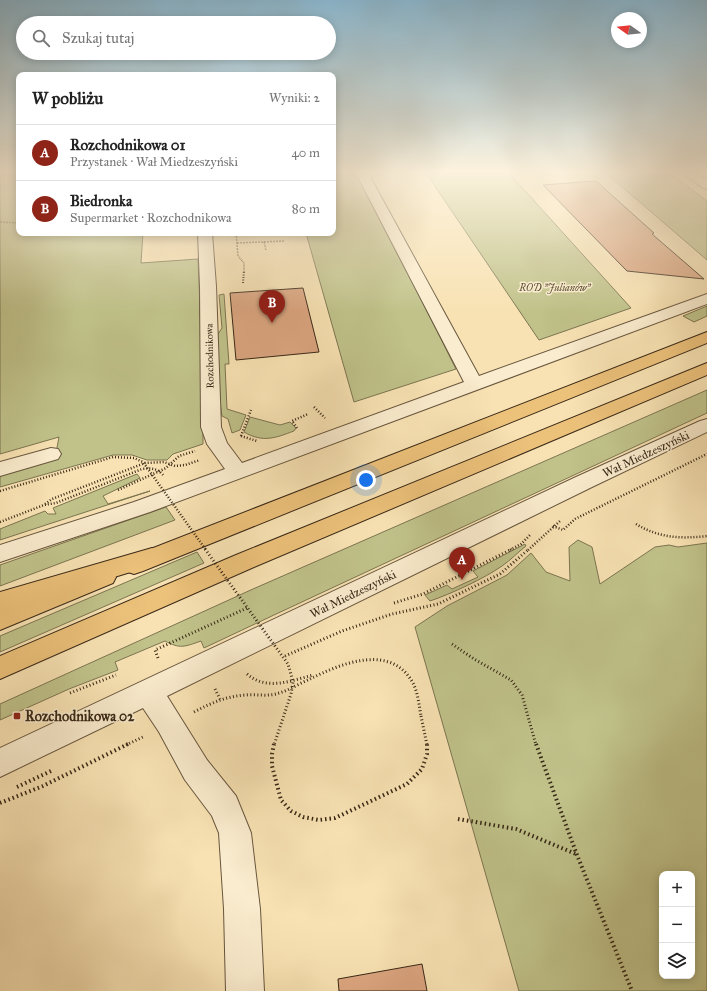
<!DOCTYPE html>
<html lang="pl">
<meta charset="utf-8">
<style>
body{margin:0;font-family:"IM FELL Great Primer",serif;background:#f2f2f2;color:#222}
.controls{position:absolute;right:12px;bottom:12px;display:grid;overflow:hidden;border-radius:8px;box-shadow:0 2px 10px #0003}
.controls button{width:36px;height:36px;display:grid;place-items:center;padding:0;border:0;border-bottom:1px solid #e0e0e0;background:#fff;color:#222;font:20px sans-serif}
.compass{position:absolute;left:611px;top:12px;width:36px;height:36px;border-radius:50%;background:#fff;box-shadow:0 2px 10px #0003;rotate:285deg}
.you{position:absolute;left:366px;top:480px;width:14px;height:14px;margin:-10px;border:3px solid #fff;border-radius:50%;background:#1a73e8;box-shadow:0 0 0 6px #1a73e833}
.badge{display:grid;place-items:center;width:26px;height:26px;border-radius:50%;background:#8f2418;color:#fff;font-size:13px;font-weight:700}
.pin{position:absolute;translate:-50% -33px;filter:drop-shadow(0 1px 2px #0008)}
.pin::after{content:'';position:absolute;top:21px;width:14px;height:12px;background:inherit;clip-path:polygon(0 0,100% 0,50% 100%)}
.list{margin:0;padding:0;list-style:none}
h2{display:flex;justify-content:space-between;align-items:center;height:52px;margin:0;padding:0 16px;font-size:17px}
h2 small{font-size:13px;font-weight:400;color:#767676}
.list li{display:grid;grid-template-columns:26px 1fr auto;gap:12px;align-items:center;box-sizing:border-box;height:56px;padding:0 16px;border-top:1px solid #e0e0e0}
.list b{display:block;font-size:15px;white-space:nowrap}
.list p{margin:0;font-size:13px;white-space:nowrap;color:#767676}
.list em{font-size:13px;font-style:normal;color:#767676}
.icon{flex:none;width:22px;height:22px;fill:none;stroke:currentColor;stroke-width:2;stroke-linecap:round;stroke-linejoin:round}
.map{position:relative;flex:none;width:707px;height:991px;overflow:hidden}
.search{position:absolute;background:#fff;box-shadow:0 2px 10px #0003;left:16px;top:16px;width:320px;height:44px;display:flex;align-items:center;gap:10px;box-sizing:border-box;padding:0 14px;border-radius:22px;color:#767676;font-size:15px}
.panel{position:absolute;background:#fff;box-shadow:0 2px 10px #0003;left:16px;top:72px;width:320px;height:164px;border-radius:8px}
.map>svg:first-child{display:block}
.green{fill:#c0c28a;stroke:#7c7550;fill-rule:evenodd}
.building{fill:#dca681;stroke:#382817}
.lines{fill:none;stroke-linecap:round;stroke-linejoin:round}
.minor-casing{stroke:#68563e;stroke-width:2}
.major-casing{stroke:#382817;stroke-width:2}
.highway-casing{stroke:#382817;stroke-width:2}
.path-far4{stroke:#382817;stroke-width:1.5;stroke-dasharray:0.5 1;stroke-linecap:butt}
.path-far3{stroke:#382817;stroke-width:2;stroke-dasharray:1 1.5;stroke-linecap:butt}
.path-far2{stroke:#382817;stroke-width:2.5;stroke-dasharray:1 2;stroke-linecap:butt}
.path-far1{stroke:#382817;stroke-width:3;stroke-dasharray:1 2.5;stroke-linecap:butt}
.path{stroke:#382817;stroke-width:4;stroke-dasharray:1.5 3;stroke-linecap:butt}
.minor{fill:#faecce;fill-rule:evenodd}
.major{fill:#ecc17a;fill-rule:evenodd}
.highway{fill:#ecc17a;fill-rule:evenodd}
.path-bridge-far2{stroke:#382817;stroke-width:2.5;stroke-dasharray:1 2;stroke-linecap:butt}
.path-bridge-far1{stroke:#382817;stroke-width:3;stroke-dasharray:1 2.5;stroke-linecap:butt}
.path-bridge{stroke:#382817;stroke-width:4;stroke-dasharray:1.5 3;stroke-linecap:butt}
.poi-dot{fill:#8f2418;stroke:#faecce;stroke-width:1.5}
.labels{text-anchor:middle;dominant-baseline:central;stroke-width:3;stroke-linejoin:round;paint-order:stroke}
.far-park-label{font-size:10px;font-style:italic;fill:#5a4e34;stroke:#faecce}
.far-street-label{font-size:10px;fill:#382817;stroke:#faecce}
.street-label{font-size:12px;fill:#382817;stroke:#faecce}
.near-poi-label{font-size:14px;font-weight:bold;fill:#382817;stroke:#faecce;text-anchor:start}
</style>
<div class="map">
<svg width="707" height="991" viewBox="0 0 707 991">
<rect width="100%" height="100%" fill="#f8e2b3"/>
<filter id="stains"><feTurbulence type="fractalNoise" baseFrequency=".005" numOctaves="4"/><feColorMatrix values="0 0 0 0 .2 0 0 0 0 .09 0 0 0 0 .02 0 0 0 .5 -.17"/></filter>
<radialGradient id="worn" r=".72"><stop offset=".6" stop-color="#630" stop-opacity="0"/><stop offset="1" stop-color="#630" stop-opacity=".3"/></radialGradient>
<g class="green">
<path d="M 0,173 L 19,173 L 19,233 L 143,233 L 141,263 L 198,259 L 203,378 L 203,444 L 173,454 L 167,460 L 147,460 L 132,455 L 113,455 L 0,487 L 0,476 L 55,458 L 59,437 L 0,454 Z"/>
<path d="M 333,173 L 358,173 L 456,369 L 354,402 L 306,233 L 333,233 Z"/>
<path d="M 426,173 L 509,173 L 631,308 L 539,340 Z"/>
<path d="M 606,173 L 670,173 L 707,201 L 707,260 Z"/>
<path d="M 224,294 L 229,364 L 225,364 L 227,409 L 246,415 L 240,430 L 232,433 L 228,419 L 222,416 L 219,395 L 216,337 L 222,328 L 219,295 Z"/>
<path d="M 707,306 L 707,316 L 694,322 L 683,316 Z"/>
<path d="M 707,390 L 707,413 L 274,615 L 204,648 L 201,641 C 184,647 180,649 165,641 L 115,662 L 118,670 L 69,689 L 0,720 L 0,704 L 253,589 Z"/>
<path d="M 250,417 L 280,425 L 290,422 L 296,428 L 294,431 C 275,438 263,443 244,432 Z"/>
<path d="M 137,474 L 140,478 L 103,496 L 108,504 L 150,491 L 0,540 L 0,529 L 45,511 L 48,514 L 56,514 L 53,508 Z"/>
<path d="M 166,507 L 175,520 L 0,586 L 0,565 Z"/>
<path d="M 578,540 L 592,547 L 600,584 L 655,547 L 669,545 L 678,547 L 707,543 L 707,991 L 519,991 L 415,627 L 447,606 L 507,575 L 531,553 L 546,572 L 570,581 L 569,547 ZM 662,874 L 692,874 L 692,976 L 662,976 Z"/>
<path d="M 525,544 L 526,546 C 518,552 511,560 502,566 C 485,578 451,594 430,601 L 425,595 L 447,585 L 452,589 L 478,577 L 473,571 Z"/>
<path d="M 197,552 L 204,563 L 0,652 L 0,636 Z"/>
</g>
<g class="building">
<path d="M 596,181 L 654,233 L 652,234 L 704,279 L 627,271 L 543,185 Z"/>
<path d="M 303,288 L 319,352 L 236,360 L 230,293 Z"/>
<path d="M 422,964 L 427,991 L 339,991 L 338,979 Z"/>
</g>
<g class="lines">
<g class="minor-casing">
<g id="minor">
<path d="M 356,173 L 368,173 L 479,376 L 707,294 L 707,304 L 150,512 L 0,562 L 0,545 L 134,502 L 225,469 L 207,444 L 201,427 L 200,286 L 198,233 L 212,233 L 216,286 L 221,427 L 227,443 L 242,463 L 464,382 Z"/>
<path d="M 683,173 L 698,173 L 707,180 L 707,189 L 703,188 Z"/>
<path d="M 707,419 L 707,432 L 592,487 L 167,696 L 207,760 L 236,796 L 251,833 L 260,909 L 264,991 L 226,991 L 224,909 L 219,833 L 212,816 L 185,780 L 159,732 L 143,708 L 0,777 L 0,748 L 576,477 L 700,421 Z"/>
<path d="M 51,448 L 58,449 L 61,454 L 58,459 L 0,476 L 0,462 Z"/>
</g>
</g>
<g class="major-casing">
<g id="major">
<path d="M 707,332 L 707,343 L 143,571 L 134,574 L 125,571 L 122,565 L 125,559 Z"/>
<path d="M 707,363 L 707,375 L 254,567 L 0,679 L 0,656 L 236,555 Z"/>
<path d="M 104,568 L 113,571 L 116,577 L 113,583 L 0,630 L 0,609 Z"/>
</g>
</g>
<g class="highway-casing">
<path id="highway" d="M 152,548 L 160,551 L 164,557 L 160,563 L 0,612 L 0,592 Z"/>
</g>
<g class="path-far4">
<path d="M 0,222 L 19,223"/>
<path d="M 236,233 L 238,256 L 244,263 L 244,272"/>
<path d="M 264,242 L 266,250"/>
<path d="M 237,243 L 284,241"/>
</g>
<path class="path-far3" d="M 243,283 L 244,271"/>
<g class="path-far2">
<path d="M 314,407 L 325,418"/>
<path d="M 297,428 L 292,421 L 308,414"/>
<path d="M 241,436 L 257,441"/>
<path d="M 241,436 L 251,410"/>
<path d="M 118,490 L 166,468 L 179,456 L 195,451"/>
<path d="M 45,504 L 52,499 L 145,463 L 164,462 L 175,466 L 185,465 L 200,460"/>
<path d="M 0,522 L 44,505 L 56,503 L 142,469 C 151,468 157,468 163,475"/>
<path d="M 636,524 C 659,538 681,539 707,536"/>
<path d="M 553,526 L 563,530 L 575,519 L 707,454"/>
<path d="M 510,550 L 521,544 L 531,534"/>
<path d="M 528,550 L 560,521"/>
</g>
<g class="path-far1">
<path d="M 394,603 L 423,594 L 512,549"/>
<path d="M 452,644 L 474,659 L 511,680 L 522,695 L 536,745"/>
<path d="M 285,656 L 342,631 L 392,614 L 438,604 L 500,574 L 529,549"/>
<path d="M 158,658 L 155,650 L 247,608"/>
<path d="M 247,674 C 267,691 290,681 313,675"/>
<path d="M 215,689 L 220,699"/>
<path d="M 70,693 L 116,675"/>
<path d="M 194,712 C 211,703 227,696 246,695 C 257,694 269,697 279,693 C 290,690 300,683 310,679 C 342,663 391,643 413,683 C 418,693 419,705 421,716"/>
<path d="M 126,745 L 145,736"/>
</g>
<g class="path">
<path d="M 536,744 L 577,855 L 632,991"/>
<path d="M 17,787 L 51,771"/>
<path d="M 0,803 L 43,786 L 128,744"/>
<path d="M 458,819 L 516,829 L 576,854"/>
</g>
<use href="#minor" class="minor"/>
<use href="#major" class="major"/>
<use href="#highway" class="highway"/>
<path class="path-bridge-far2" d="M 0,491 L 113,457 L 134,458 L 143,462 L 206,550"/>
<g class="path-bridge-far1">
<path d="M 205,549 L 288,664 L 293,682 L 291,694 L 274,745"/>
<path d="M 421,716 L 427,745"/>
</g>
<path class="path-bridge" d="M 274,744 L 272,754 L 272,766 L 281,800 L 291,811 L 303,817 L 319,820 L 335,818 L 407,784 L 422,769 L 427,754 L 427,744"/>
</g>
<linearGradient id="sky" x2="0" y2="1"><stop stop-color="#8ab8d1"/><stop offset="0.55" stop-color="#fcf2dd"/><stop offset="1" stop-color="#fcf2dd" stop-opacity="0"/></linearGradient>
<rect width="707" height="312" fill="url(#sky)"/>
<rect class="poi-dot" x="13" y="712" width="8" height="8" rx="2"/>
<g class="labels">
<g class="far-park-label">
<text x="555" y="288">ROD "Julianów"</text>
</g>
<g class="far-street-label">
<text transform="translate(210 356) rotate(-91)">Rozchodnikowa</text>
</g>
<g class="street-label">
<text transform="translate(646 454) rotate(-25)">Wał Miedzeszyński</text>
<text transform="translate(353 594) rotate(-26)">Wał Miedzeszyński</text>
</g>
<g class="near-poi-label">
<text x="25" y="716">Rozchodnikowa 02</text>
</g>
</g>
<rect width="100%" height="100%" filter="url(#stains)"/>
<rect width="100%" height="100%" fill="url(#worn)"/>
</svg>
<div class="controls">
<button>+</button>
<button>−</button>
<button><svg class="icon" aria-label="layers" viewBox="0 0 24 24"><path d="M12 4l9 5-9 5-9-5zM3 14l9 5 9-5"/></svg></button>
</div>
<svg class="compass" viewBox="-18 -18 36 36"><path d="M0-13l5 13h-10z" fill="#e53935"/><path d="M0 13l5-13h-10z" fill="#767676"/></svg>
<div class="you"></div>
<div class="pin badge" style="left:462px;top:580px">A</div>
<div class="pin badge" style="left:272px;top:323px">B</div>
<div class="search"><svg class="icon" aria-label="search" viewBox="0 0 24 24"><circle cx="10" cy="10" r="6"/><path d="M15 15l6 6"/></svg>Szukaj tutaj</div>
<section class="panel">
<h2>W pobliżu<small>Wyniki: 2</small></h2>
<ul class="list">
<li><span class="badge">A</span><div><b>Rozchodnikowa 01</b><p>Przystanek · Wał Miedzeszyński</p></div><em>40 m</em></li>
<li><span class="badge">B</span><div><b>Biedronka</b><p>Supermarket · Rozchodnikowa</p></div><em>80 m</em></li>
</ul>
</section>
</div>
